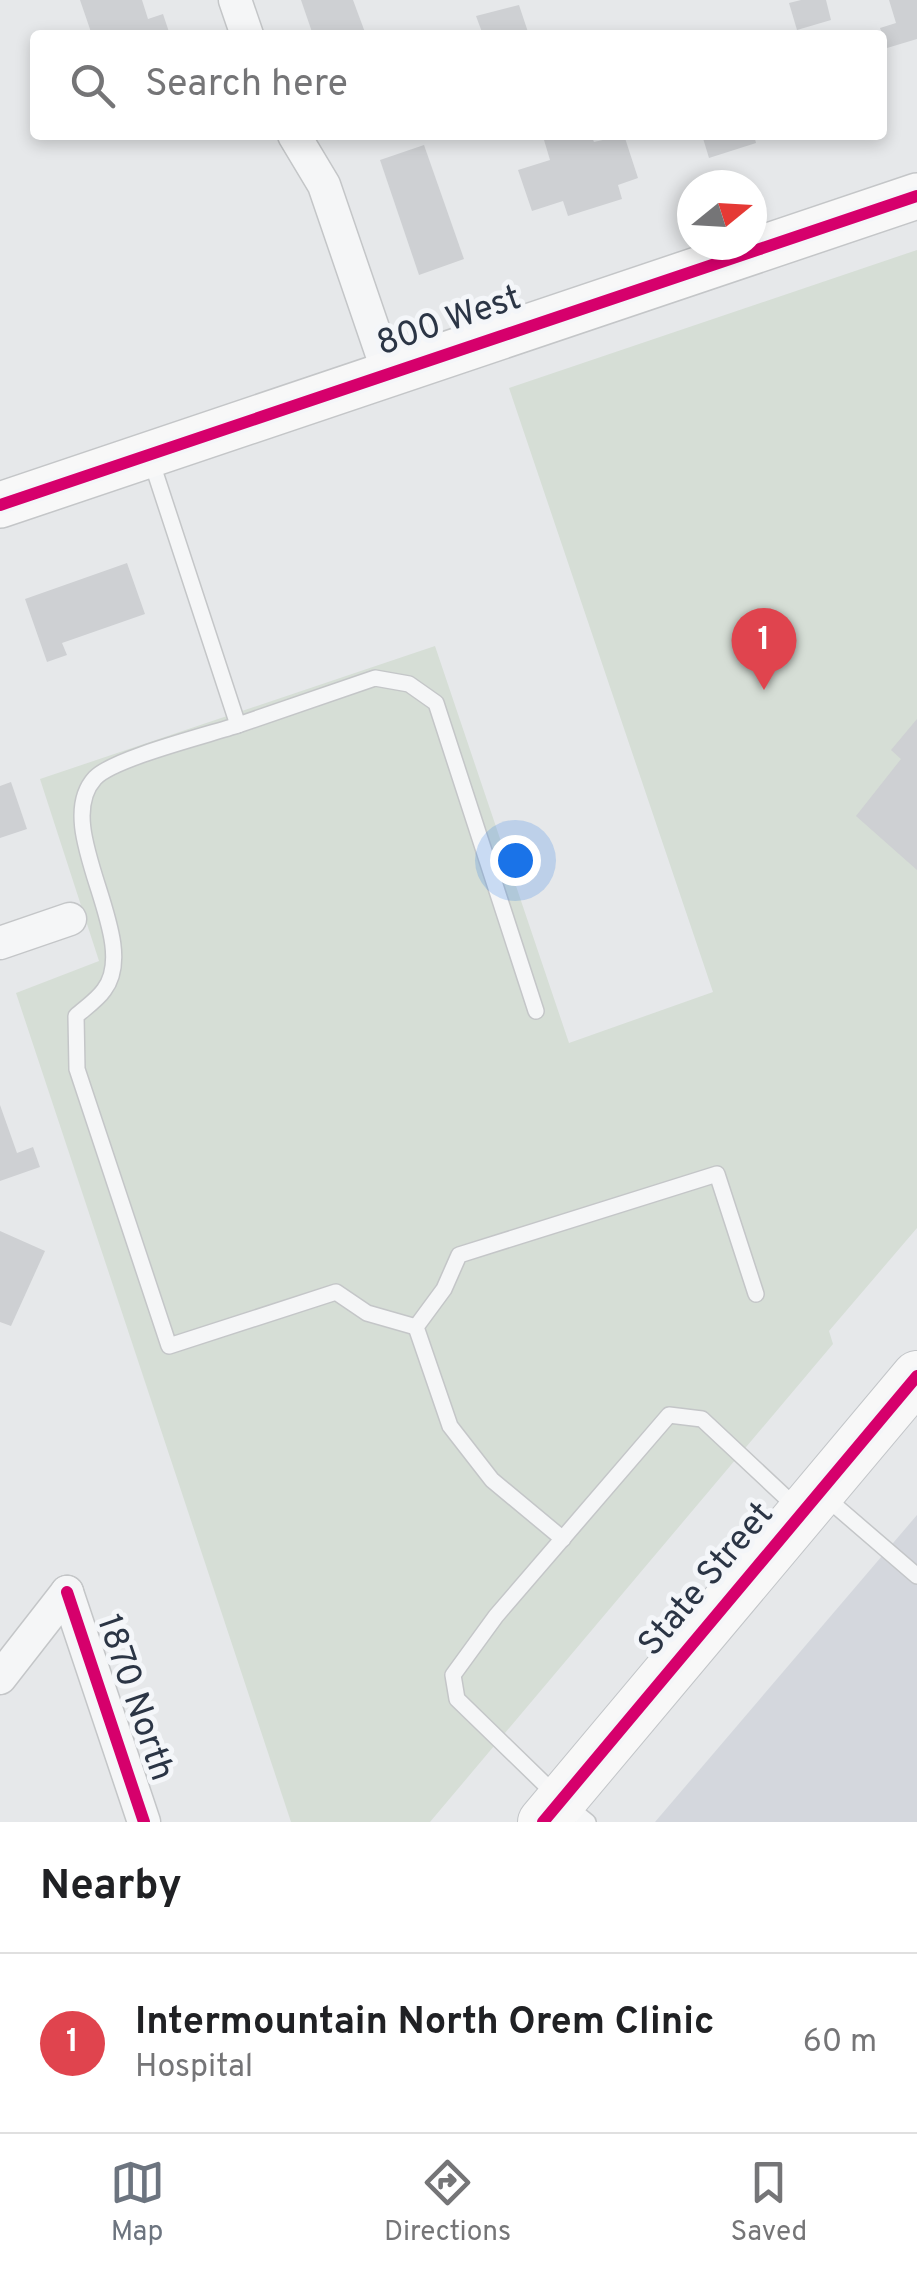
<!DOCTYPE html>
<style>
body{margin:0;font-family:Overpass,sans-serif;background:#f6f6f6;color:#202124}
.compass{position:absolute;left:677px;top:170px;width:90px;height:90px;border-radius:50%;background:#fff;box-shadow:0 5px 15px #0003;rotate:72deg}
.you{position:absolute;left:515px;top:860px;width:35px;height:35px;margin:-25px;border:8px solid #fff;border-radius:50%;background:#1a73e8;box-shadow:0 0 0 15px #1a73e833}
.badge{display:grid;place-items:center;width:65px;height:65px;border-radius:50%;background:#6c747f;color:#fff;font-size:32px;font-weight:700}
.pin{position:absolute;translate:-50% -82px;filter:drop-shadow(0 2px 5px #0008)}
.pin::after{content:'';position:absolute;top:52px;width:35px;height:30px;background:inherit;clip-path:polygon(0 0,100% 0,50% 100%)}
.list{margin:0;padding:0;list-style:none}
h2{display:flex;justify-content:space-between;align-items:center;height:130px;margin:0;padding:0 40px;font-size:42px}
h2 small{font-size:32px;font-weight:400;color:#757577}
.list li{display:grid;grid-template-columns:65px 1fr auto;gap:30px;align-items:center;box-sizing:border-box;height:180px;padding:0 40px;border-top:2px solid #e0e0e0}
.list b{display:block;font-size:38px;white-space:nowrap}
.list p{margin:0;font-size:32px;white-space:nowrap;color:#757577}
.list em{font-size:32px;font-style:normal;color:#757577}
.icon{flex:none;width:55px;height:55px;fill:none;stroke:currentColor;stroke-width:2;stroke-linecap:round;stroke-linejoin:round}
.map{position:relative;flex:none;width:917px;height:1822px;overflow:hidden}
.search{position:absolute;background:#fff;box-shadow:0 5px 15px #0003;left:30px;right:30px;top:30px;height:110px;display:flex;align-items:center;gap:25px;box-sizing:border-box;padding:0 35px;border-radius:10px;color:#757577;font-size:38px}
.sheet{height:310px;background:#fff}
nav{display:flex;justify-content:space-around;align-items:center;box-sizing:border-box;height:140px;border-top:2px solid #e0e0e0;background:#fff;font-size:28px;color:#757577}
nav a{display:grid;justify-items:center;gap:5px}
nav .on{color:#6c747f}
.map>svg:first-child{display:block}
.built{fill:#d4d7dd}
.green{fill:#d6ded6}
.building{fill:#ced0d3}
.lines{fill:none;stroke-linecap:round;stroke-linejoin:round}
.lane-casing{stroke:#c4c6c8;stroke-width:18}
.street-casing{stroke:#c4c6c8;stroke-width:35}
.secondary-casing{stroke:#c4c6c8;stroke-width:48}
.primary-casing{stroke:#c2c5c8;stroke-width:52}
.lane{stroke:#f5f6f7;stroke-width:15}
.street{stroke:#f5f6f7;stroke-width:32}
.secondary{stroke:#f8f8f8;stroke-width:45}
.primary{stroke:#f8f8f8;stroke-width:50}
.cycleway-casing{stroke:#f4f6f9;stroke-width:19}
.cycleway{stroke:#d6006c;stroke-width:12}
.labels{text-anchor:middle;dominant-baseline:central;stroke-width:10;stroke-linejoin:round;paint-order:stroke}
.street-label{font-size:35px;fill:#2b3545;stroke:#f4f6f9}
</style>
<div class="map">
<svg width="917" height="1822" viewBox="0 0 917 1822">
<rect width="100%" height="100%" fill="#e6e8ea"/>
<path class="built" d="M 917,1515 L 917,1822 L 655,1822 Z"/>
<path class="green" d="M 917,250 L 917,1228 L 829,1331 L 833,1344 L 430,1822 L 291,1822 L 16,993 L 99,961 L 40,779 L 435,646 L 569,1043 L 713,992 L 509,388 Z"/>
<g class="building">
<path d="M 80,0 L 142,0 L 148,19 L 163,14 L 170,35 L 92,35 Z"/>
<path d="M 301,0 L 353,0 L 366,35 L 313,35 Z"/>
<path d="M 801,0 L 826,0 L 831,20 L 797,30 L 789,3 Z"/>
<path d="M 889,0 L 917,0 L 917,39 L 887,48 L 880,28 L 896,23 Z"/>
<path d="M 519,5 L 529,35 L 483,35 L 476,16 Z"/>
<path d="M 558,135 L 591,135 L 594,142 L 624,135 L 638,178 L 618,185 L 622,199 L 568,216 L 563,201 L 532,211 L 518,170 L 550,160 L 544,140 Z"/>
<path d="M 702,135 L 754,135 L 756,143 L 709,158 Z"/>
<path d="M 424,145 L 464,259 L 419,275 L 380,160 Z"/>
<path d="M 127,563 L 145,614 L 62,643 L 67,655 L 47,662 L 25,599 Z"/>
<path d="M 917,719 L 917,870 L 856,816 L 901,759 L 891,750 Z"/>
<path d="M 11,782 L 27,829 L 0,838 L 0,786 Z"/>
<path d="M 0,1105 L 17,1153 L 33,1147 L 40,1167 L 0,1181 Z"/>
<path d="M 0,1231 L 45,1251 L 11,1326 L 0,1322 Z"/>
</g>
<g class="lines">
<g class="lane-casing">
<g id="lane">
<path d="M 151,460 L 238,725 C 208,735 114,758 95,778 C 49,828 143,939 104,990 C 97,1000 85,1008 76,1016 L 77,1069 L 169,1346 L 336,1292 L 367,1313 L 416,1327"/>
<path d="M 238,725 L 375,678 L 409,684 L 436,703 L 536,1011"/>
<path d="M 823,1495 L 917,1576"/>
<path d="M 563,1539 L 492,1480 L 450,1426 L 416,1327 L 444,1289 L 459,1255 L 717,1174 L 756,1294"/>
<path d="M 588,1822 L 561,1800 L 457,1699 L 453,1675 L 496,1616 L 669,1415 L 702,1419 L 796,1507"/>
</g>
</g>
<g class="street-casing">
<g id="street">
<path d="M 235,0 L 247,35"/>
<path d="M 294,135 L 324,185 L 389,375"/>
<path d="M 0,943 L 70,919"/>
<path d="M 67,1592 L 144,1822"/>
<path d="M 0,1678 L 67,1592"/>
</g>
</g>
<g class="secondary-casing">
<path id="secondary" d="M 0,505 L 917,196"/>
</g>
<g class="primary-casing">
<path id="primary" d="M 543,1822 L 917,1376"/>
</g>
<use href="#lane" class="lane"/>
<use href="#street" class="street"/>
<use href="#secondary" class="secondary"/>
<use href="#primary" class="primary"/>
<g class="cycleway-casing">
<g id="cycleway">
<path d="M 0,505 L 917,196"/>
<path d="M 67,1592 L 144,1822"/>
<path d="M 543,1822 L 917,1376"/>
</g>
</g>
<use href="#cycleway" class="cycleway"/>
</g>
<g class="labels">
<g class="street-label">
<text transform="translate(449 322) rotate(-19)">800 West</text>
<text transform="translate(707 1580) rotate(-50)">State Street</text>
<text transform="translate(134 1698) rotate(71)">1870 North</text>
</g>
</g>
</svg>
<svg class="compass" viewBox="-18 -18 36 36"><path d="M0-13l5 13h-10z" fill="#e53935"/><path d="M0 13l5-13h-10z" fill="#757577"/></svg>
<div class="you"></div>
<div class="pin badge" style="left:764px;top:690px;background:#e0444e">1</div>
<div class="search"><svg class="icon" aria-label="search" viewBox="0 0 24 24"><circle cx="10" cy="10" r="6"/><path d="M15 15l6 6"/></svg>Search here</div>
</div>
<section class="sheet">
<h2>Nearby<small></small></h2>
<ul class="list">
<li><span class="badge" style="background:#e0444e">1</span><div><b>Intermountain North Orem Clinic</b><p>Hospital</p></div><em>60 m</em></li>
</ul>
</section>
<nav>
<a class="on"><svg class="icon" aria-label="map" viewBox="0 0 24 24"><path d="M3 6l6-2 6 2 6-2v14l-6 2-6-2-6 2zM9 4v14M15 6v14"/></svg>Map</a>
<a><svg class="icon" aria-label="directions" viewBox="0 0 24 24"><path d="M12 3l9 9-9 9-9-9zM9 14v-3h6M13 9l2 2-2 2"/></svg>Directions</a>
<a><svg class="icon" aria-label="saved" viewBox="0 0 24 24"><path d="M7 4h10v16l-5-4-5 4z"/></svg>Saved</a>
</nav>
